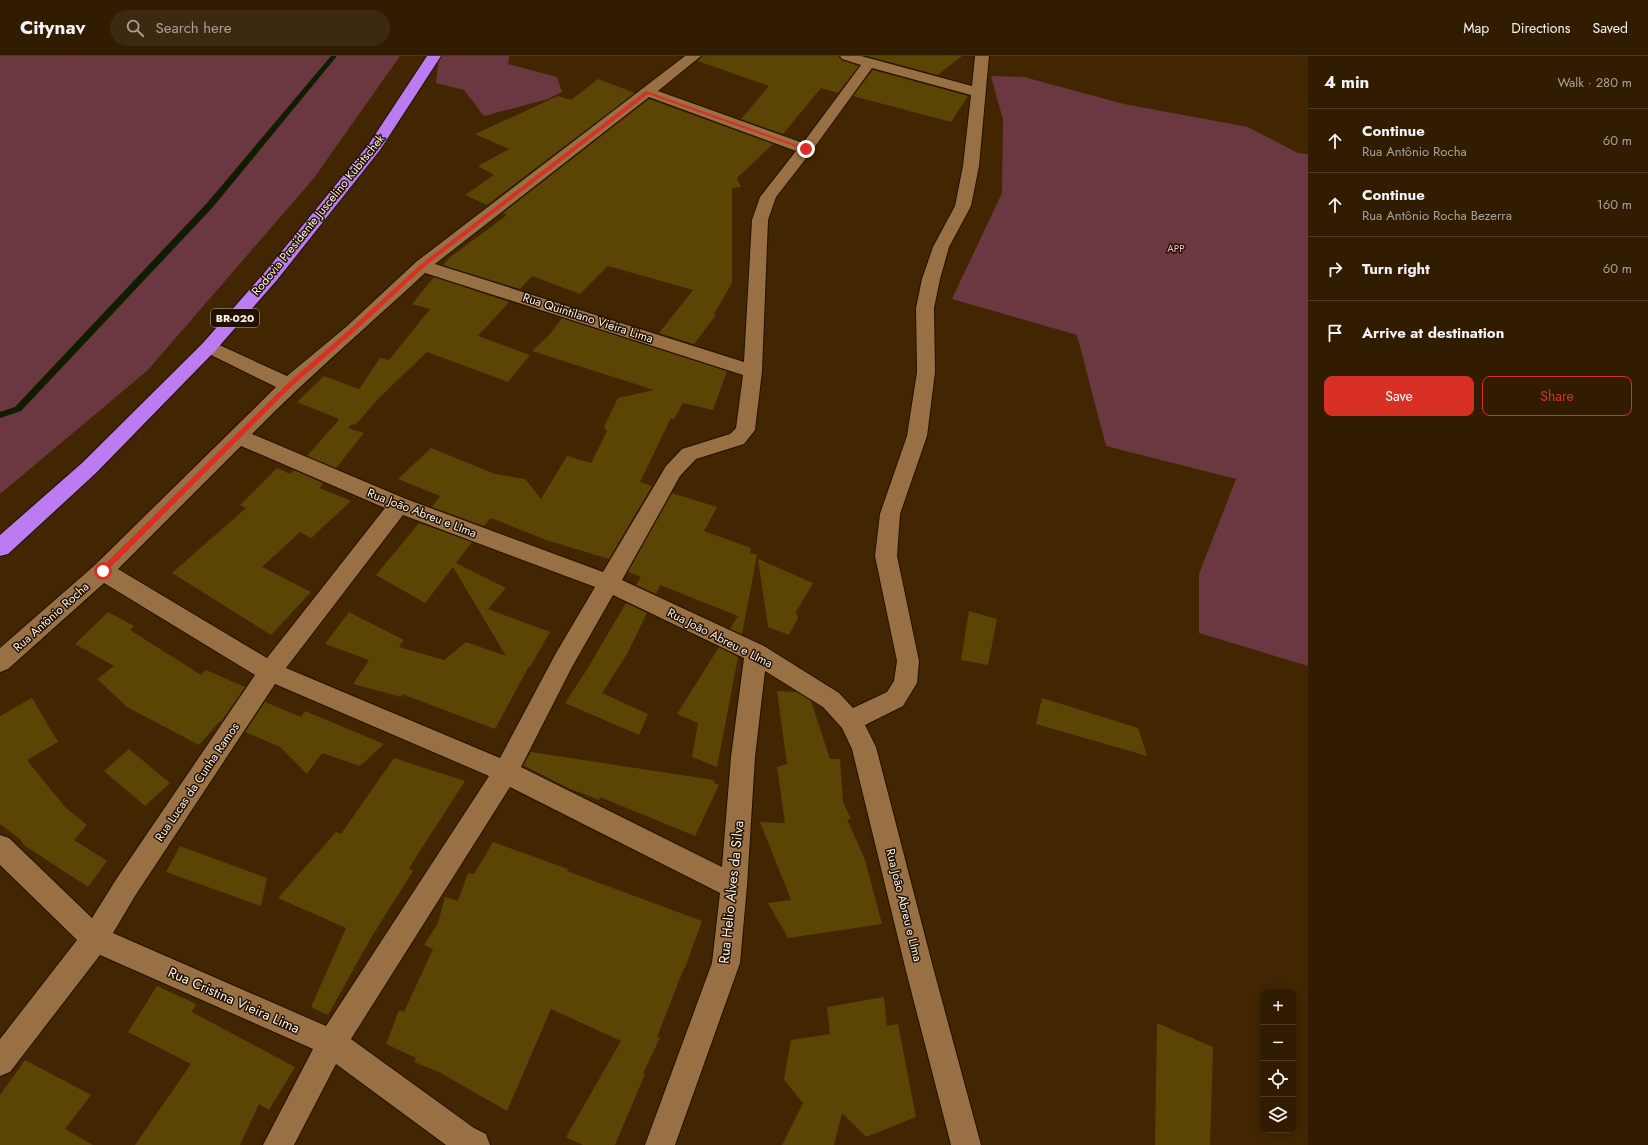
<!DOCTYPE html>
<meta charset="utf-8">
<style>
body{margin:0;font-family:Jost,sans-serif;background:#3d2910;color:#f1f3f6}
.controls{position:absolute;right:12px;bottom:12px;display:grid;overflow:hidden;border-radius:8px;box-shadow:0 2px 10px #0003}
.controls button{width:36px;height:36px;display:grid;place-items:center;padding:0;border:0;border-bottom:1px solid #4c3a23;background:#311c01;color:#f1f3f6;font:20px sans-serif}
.stop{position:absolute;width:12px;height:12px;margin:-9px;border:3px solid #d93025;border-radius:50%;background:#fff}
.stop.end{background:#d93025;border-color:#fff;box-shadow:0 1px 4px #0008}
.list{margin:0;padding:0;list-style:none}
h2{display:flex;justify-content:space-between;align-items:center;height:52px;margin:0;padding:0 16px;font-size:17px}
h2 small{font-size:13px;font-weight:400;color:#a8a199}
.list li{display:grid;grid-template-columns:26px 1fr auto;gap:12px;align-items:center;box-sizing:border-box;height:64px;padding:0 16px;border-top:1px solid #4c3a23}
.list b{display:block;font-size:15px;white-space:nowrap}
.list p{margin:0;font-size:13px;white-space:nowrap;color:#a8a199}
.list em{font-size:13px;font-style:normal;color:#a8a199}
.actions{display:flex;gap:8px;padding:12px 16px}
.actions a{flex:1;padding:9px 0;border:1px solid #d93025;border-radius:8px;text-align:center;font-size:14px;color:#d93025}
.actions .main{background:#d93025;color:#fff}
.icon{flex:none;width:22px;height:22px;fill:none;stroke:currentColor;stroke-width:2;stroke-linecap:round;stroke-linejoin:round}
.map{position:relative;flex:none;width:1308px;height:1089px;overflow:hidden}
header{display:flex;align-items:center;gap:24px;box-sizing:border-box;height:56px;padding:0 20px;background:#311c01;border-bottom:1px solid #4c3a23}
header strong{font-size:19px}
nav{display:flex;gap:22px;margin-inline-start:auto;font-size:14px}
.search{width:280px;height:36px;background:#3d2910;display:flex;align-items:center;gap:10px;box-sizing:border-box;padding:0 14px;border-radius:22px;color:#a8a199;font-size:15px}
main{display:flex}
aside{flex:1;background:#311c01}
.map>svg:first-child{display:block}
.green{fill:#6b3842}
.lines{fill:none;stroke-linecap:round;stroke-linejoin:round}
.stream{fill:#111c01;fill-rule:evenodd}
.building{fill:#5b4505}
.minor-casing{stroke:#231000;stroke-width:2}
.highway-casing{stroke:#231000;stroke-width:2}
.minor{fill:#987043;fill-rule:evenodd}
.highway{fill:#bc7bf0;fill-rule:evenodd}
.route{fill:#d93025}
.labels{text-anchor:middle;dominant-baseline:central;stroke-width:3;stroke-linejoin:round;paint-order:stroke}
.far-park-label{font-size:10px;fill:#f8bcc6;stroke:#211101}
.shield{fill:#211101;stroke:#baaea3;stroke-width:1}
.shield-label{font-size:11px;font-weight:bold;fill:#fcf2e9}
.street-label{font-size:12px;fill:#fcf2e9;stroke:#211101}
.near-street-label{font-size:14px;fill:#fcf2e9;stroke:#211101}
</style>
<header>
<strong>Citynav</strong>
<div class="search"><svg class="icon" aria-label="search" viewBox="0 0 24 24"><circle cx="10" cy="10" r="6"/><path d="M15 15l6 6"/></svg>Search here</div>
<nav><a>Map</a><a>Directions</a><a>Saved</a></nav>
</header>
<main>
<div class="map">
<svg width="1308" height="1089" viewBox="0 0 1308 1089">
<rect width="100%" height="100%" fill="#412601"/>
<g class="green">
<path d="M 0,0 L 400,0 L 314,122 L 148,314 L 0,438 Z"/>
<path d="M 439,0 L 509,0 L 508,8 L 557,21 L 562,36 L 548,43 L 484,60 L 464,34 L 436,27 Z"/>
<path d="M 991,20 L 1024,21 L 1124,48 L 1248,71 L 1298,97 L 1308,98 L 1308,610 L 1199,577 L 1199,518 L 1236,423 L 1106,390 L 1077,279 L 952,243 L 1002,137 L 1003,64 Z"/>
</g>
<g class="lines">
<path class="stream" d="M 331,0 L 337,0 L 213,151 L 21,355 L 0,362 L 0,356 L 15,351 L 207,147 Z"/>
</g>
<g class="building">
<path d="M 702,0 L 839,0 L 842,4 L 859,10 L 838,37 L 821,32 L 783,78 L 741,63 L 769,30 L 698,5 Z"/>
<path d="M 867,0 L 962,0 L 938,19 Z"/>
<path d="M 873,14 L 968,40 L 951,66 L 853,40 Z"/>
<path d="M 598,23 L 635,37 L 487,149 L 465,139 L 494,119 L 478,110 L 509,93 L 475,78 L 558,40 L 571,44 Z"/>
<path d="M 649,43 L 773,88 L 737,122 L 741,131 L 732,132 L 732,227 L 714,258 L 716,259 L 694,288 L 659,277 L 693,234 L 608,210 L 580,238 L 532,220 L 520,233 L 443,209 L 449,202 L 507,159 L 503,157 Z"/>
<path d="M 434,221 L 509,246 L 478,280 L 530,299 L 508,326 L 427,296 L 380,341 L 355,369 L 352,368 L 348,372 L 364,377 L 336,412 L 307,400 L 335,368 L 337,369 L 336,368 L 339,363 L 297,346 L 324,320 L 359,333 L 380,302 L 389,304 L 430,253 L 412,248 Z"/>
<path d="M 562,262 L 727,315 L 713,354 L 683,347 L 674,363 L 671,362 L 640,426 L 652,430 L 609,503 L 546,484 L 491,462 L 484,470 L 432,451 L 440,440 L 398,423 L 431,392 L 495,418 L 525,423 L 541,443 L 567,400 L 591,407 L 607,375 L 604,371 L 618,342 L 654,334 L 532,295 L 550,278 Z"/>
<path d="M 277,412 L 290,418 L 294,414 L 323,427 L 320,432 L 351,445 L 311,482 L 300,476 L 262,511 L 311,536 L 271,579 L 172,517 L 246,452 L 240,449 Z"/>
<path d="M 672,437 L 717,451 L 704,475 L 751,492 L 750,497 L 757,499 L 742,578 L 730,573 L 738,560 L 660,529 L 656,538 L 636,529 L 641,521 L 628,516 Z"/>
<path d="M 419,467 L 472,486 L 456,507 L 506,532 L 488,553 L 550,576 L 530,611 L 529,610 L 495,673 L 402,638 L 401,641 L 353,628 L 369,604 L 325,588 L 349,556 L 404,584 L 399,591 L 444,604 L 466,586 L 506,600 L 453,511 L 425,547 L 376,519 Z"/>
<path d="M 758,503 L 813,527 L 796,556 L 798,562 L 789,579 L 768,571 Z"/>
<path d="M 626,547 L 647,557 L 627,598 L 602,637 L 648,658 L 639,679 L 565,647 L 586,615 Z"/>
<path d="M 969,555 L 997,563 L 988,609 L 961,604 Z"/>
<path d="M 108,556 L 134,570 L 130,574 L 201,619 L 206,614 L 245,631 L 221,666 L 220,665 L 199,689 L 127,651 L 97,623 L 114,610 L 75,588 Z"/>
<path d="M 719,591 L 738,601 L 717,711 L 692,701 L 698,667 L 677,658 Z"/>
<path d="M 777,635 L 797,636 L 811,645 L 830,703 L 840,703 L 843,746 L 851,763 L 847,763 L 865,804 L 882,868 L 788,882 L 768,847 L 791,844 L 760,766 L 785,767 L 777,711 L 787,708 Z"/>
<path d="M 32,642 L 58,686 L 27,704 L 65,751 L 87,769 L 74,784 L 107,805 L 88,831 L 24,789 L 20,783 L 0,768 L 0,660 Z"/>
<path d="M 1042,642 L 1138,672 L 1147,700 L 1036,668 Z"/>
<path d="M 265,646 L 301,661 L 305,655 L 384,688 L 360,710 L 322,697 L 307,718 L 280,691 L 245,676 Z"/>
<path d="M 129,693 L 170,727 L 145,750 L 104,715 Z"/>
<path d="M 531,696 L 714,724 L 714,727 L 719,729 L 695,780 L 600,741 L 599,744 L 568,732 L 523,709 Z"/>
<path d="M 394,702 L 465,725 L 409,812 L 413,815 L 372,880 L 328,959 L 311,951 L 346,872 L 278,842 L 336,776 L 341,778 Z"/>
<path d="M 493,786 L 568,813 L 567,815 L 702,865 L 685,912 L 684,912 L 657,981 L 660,982 L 643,1017 L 645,1018 L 615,1089 L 583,1089 L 566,1081 L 621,985 L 551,953 L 507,1055 L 439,1016 L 414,1006 L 416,1002 L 386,988 L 399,954 L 404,956 L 433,893 L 424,889 L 438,867 L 445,841 L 458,845 L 468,817 L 474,818 Z"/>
<path d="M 180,790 L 267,822 L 261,850 L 166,816 Z"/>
<path d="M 157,930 L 196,948 L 192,956 L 295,1011 L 269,1054 L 259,1048 L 240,1089 L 135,1089 L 191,1008 L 128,976 Z"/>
<path d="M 884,941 L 887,970 L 898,968 L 916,1061 L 866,1081 L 842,1057 L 834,1089 L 782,1089 L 803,1047 L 784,1024 L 791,984 L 830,978 L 827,951 Z"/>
<path d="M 1157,967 L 1213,991 L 1210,1089 L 1155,1089 Z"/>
<path d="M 25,1004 L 91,1039 L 65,1073 L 93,1089 L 0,1089 L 0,1039 Z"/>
</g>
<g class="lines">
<g class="minor-casing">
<path id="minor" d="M 685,0 L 701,0 L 658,35 L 803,87 L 861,9 L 842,3 L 840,0 L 861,0 L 972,30 L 975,0 L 989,0 L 979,110 L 971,150 L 949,191 L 940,223 L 934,252 L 935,316 L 927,380 L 900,458 L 897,500 L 919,605 L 917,627 L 903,650 L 865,669 L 876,691 L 934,915 L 981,1089 L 951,1089 L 906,915 L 852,693 L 842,672 L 823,651 L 765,615 L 755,701 L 747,830 L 740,907 L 675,1089 L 645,1089 L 712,907 L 720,837 L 510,731 L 351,983 L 474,1072 L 486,1078 L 490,1089 L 446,1089 L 336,1008 L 294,1089 L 263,1089 L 313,993 L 100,899 L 10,1016 L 0,1020 L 0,983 L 77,884 L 0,809 L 0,779 L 9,782 L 92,862 L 117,822 L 255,619 L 104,527 L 8,613 L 0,616 L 0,592 L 95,509 L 276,331 L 203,295 L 200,291 L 203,287 L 209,285 L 215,287 L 287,320 L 346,271 L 416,206 ZM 872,12 L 971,39 L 963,110 L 955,150 L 933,191 L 922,223 L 916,252 L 917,316 L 907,380 L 880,458 L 875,500 L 897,605 L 894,625 L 887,636 L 853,652 L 839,637 L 764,590 L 622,524 L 680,420 L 696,403 L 744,388 L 755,374 L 762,315 L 768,164 L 776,141 L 811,96 ZM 649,41 L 796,95 L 760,141 L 752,164 L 744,306 L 435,208 ZM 425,217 L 743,319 L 736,372 L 730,378 L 682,393 L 666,410 L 603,516 L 406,443 L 252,378 C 307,322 367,271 425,217 ZM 241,390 L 385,452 L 267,602 L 118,513 ZM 403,459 L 595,531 L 556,597 L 500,702 L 286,612 ZM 613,539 L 744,602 L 731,701 L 722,811 L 521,711 L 572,611 ZM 275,628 L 489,720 L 326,970 L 113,877 L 135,840 Z"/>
</g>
<g class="highway-casing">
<path id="highway" d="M 427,0 L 441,0 L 380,94 L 277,224 L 215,295 L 96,417 L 8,498 L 0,500 L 0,479 L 82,407 L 203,287 L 265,216 L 369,88 Z"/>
</g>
<use href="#minor" class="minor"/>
<use href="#highway" class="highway"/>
</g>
<path class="route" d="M 646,35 L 808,93 L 805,94 L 648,38 L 424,211 L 354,276 L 291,331 L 105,517 L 100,517 L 100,513 L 287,328 L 350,273 L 420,209 Z"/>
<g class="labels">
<g class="far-park-label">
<text x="1176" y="192">APP</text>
</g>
<rect class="shield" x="211" y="253" width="48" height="18" rx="3"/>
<g class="shield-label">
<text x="235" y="262">BR-020</text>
</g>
<g class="street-label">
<text transform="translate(318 159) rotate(-51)">Rodovia Presidente Juscelino Kubitschek</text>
<text transform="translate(588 262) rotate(18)">Rua Quintilano Vieira Lima</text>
<text transform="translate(422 457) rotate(21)">Rua João Abreu e LIma</text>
<text transform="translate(51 561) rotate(-42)">Rua Antônio Rocha</text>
<text transform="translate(720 582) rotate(27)">Rua João Abreu e LIma</text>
<text transform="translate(197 726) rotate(-56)">Rua Lucas da Cunha Ramos</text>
<text transform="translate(904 849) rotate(76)">Rua João Abreu e LIma</text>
</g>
<g class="near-street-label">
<text transform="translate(731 836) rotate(-84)">Rua Helio Alves da Silva</text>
<text transform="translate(234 944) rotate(24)">Rua Cristina Vieira Lima</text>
</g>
</g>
</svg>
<div class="controls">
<button>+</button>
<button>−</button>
<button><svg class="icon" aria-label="locate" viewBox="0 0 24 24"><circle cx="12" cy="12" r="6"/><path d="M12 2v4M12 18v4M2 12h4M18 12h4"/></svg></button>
<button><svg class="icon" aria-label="layers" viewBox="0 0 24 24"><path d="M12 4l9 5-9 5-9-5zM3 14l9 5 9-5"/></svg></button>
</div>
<div class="stop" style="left:103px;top:515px"></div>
<div class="stop end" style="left:806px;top:93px"></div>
</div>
<aside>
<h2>4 min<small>Walk · 280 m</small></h2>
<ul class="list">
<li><svg class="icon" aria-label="ahead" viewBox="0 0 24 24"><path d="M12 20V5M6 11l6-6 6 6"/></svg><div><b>Continue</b><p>Rua Antônio Rocha</p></div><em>60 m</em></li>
<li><svg class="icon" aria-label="ahead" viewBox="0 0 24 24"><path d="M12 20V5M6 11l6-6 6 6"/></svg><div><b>Continue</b><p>Rua Antônio Rocha Bezerra</p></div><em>160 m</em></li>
<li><svg class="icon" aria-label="right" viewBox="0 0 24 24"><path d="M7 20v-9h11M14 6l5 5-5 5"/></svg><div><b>Turn right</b></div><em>60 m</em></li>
<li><svg class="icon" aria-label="arrive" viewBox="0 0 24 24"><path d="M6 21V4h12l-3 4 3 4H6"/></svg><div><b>Arrive at destination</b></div></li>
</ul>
<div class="actions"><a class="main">Save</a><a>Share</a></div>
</aside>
</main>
